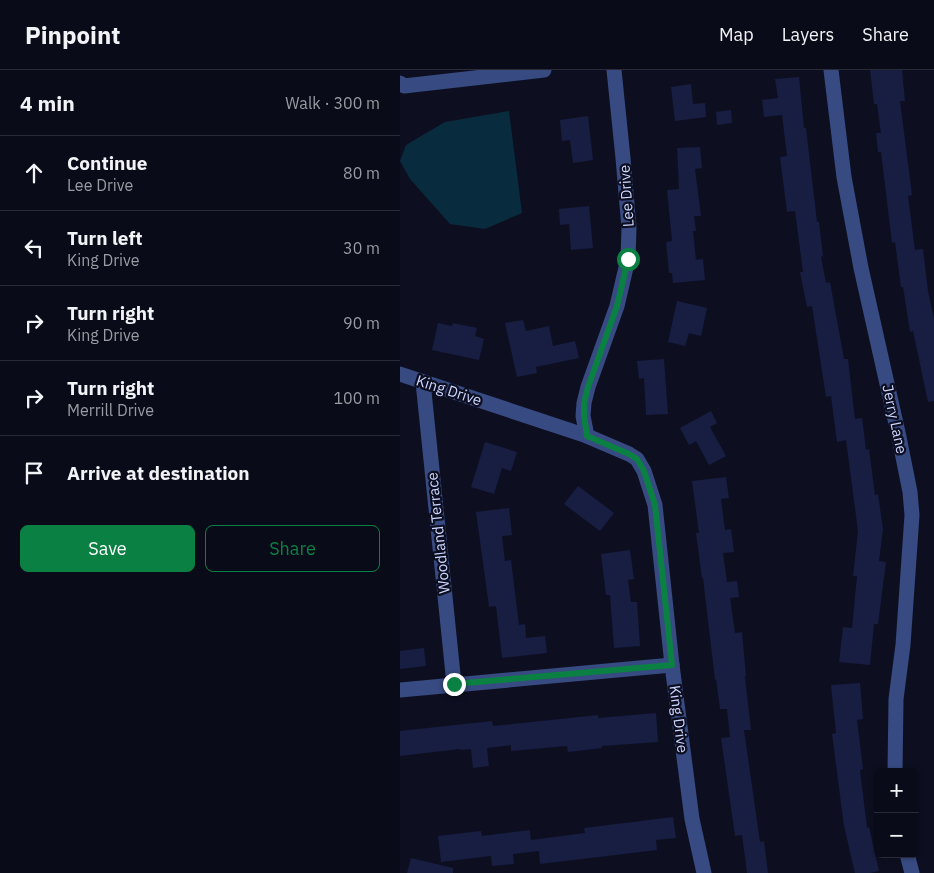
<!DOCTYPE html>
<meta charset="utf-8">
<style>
body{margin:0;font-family:"IBM Plex Sans",sans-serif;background:#131422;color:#f1f3f6}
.controls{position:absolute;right:15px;bottom:15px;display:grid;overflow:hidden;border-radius:8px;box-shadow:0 1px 4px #0004}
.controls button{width:45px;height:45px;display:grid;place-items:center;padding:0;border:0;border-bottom:1px solid #2a2b38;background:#0a0b19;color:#f1f3f6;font:25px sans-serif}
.stop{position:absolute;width:15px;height:15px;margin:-11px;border:4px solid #0b8043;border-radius:50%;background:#fff}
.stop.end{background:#0b8043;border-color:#fff;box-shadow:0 1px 5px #0008}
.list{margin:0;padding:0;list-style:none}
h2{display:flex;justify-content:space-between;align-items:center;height:65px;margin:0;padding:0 20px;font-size:21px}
h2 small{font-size:16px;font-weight:400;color:#999ba2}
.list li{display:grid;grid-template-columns:32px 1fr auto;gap:15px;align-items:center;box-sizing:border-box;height:75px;padding:0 20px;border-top:1px solid #2a2b38}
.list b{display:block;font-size:19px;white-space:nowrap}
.list p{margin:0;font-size:16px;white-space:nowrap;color:#999ba2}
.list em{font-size:16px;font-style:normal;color:#999ba2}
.actions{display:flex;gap:10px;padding:15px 20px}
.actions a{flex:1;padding:11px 0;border:1px solid #0b8043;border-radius:8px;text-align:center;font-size:18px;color:#0b8043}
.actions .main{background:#0b8043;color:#fff}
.icon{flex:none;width:28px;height:28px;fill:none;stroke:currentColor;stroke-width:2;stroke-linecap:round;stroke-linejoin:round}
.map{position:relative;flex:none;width:534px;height:803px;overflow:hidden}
header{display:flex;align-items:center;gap:30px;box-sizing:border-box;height:70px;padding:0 25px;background:#0a0b19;border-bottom:1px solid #2a2b38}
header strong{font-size:24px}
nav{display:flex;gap:28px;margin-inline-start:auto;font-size:18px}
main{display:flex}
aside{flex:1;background:#0a0b19}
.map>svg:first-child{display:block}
.water{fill:#082c3e}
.building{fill:#181d42}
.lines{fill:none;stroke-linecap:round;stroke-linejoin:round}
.minor{stroke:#374a81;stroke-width:15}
.route{stroke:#0b8043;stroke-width:6}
.labels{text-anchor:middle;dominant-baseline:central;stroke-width:4.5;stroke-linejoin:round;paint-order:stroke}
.street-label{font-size:15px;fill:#ccd6ff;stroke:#0d0f21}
</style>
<header>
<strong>Pinpoint</strong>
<nav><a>Map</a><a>Layers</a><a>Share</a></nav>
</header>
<main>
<aside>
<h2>4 min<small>Walk · 300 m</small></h2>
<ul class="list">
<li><svg class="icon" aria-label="ahead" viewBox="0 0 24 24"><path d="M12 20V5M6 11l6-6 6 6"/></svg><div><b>Continue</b><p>Lee Drive</p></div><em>80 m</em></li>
<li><svg class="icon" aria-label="left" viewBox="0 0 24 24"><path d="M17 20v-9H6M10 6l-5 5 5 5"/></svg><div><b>Turn left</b><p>King Drive</p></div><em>30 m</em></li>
<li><svg class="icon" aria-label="right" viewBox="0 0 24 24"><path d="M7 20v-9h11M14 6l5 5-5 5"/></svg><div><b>Turn right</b><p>King Drive</p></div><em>90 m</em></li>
<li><svg class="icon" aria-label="right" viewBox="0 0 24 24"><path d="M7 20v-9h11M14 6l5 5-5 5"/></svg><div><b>Turn right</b><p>Merrill Drive</p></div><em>100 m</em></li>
<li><svg class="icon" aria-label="arrive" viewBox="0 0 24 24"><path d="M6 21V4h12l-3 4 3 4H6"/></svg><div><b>Arrive at destination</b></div></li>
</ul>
<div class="actions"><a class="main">Save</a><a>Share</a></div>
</aside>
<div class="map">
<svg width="534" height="803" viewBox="0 0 534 803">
<rect width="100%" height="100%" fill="#0d0f21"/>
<path class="water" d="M 109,41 L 122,143 L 85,159 L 50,154 L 10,109 L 0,91 L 6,75 L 45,52 Z"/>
<g class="building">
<path d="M 470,0 L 502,0 L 505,31 L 500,31 L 512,125 L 508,126 L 515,180 L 523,179 L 528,221 L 534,250 L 534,331 L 528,332 L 513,261 L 510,262 L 503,217 L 501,217 L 495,172 L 492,173 L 481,82 L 478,82 L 476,63 L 481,63 L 477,34 L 474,34 Z"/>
<path d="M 399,7 L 404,58 L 406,58 L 417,152 L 419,152 L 423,186 L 421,187 L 426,213 L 430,212 L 444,289 L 448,289 L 455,349 L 462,348 L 466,380 L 469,379 L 475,425 L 478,424 L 483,459 L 479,491 L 486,492 L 478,554 L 474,554 L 470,595 L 439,592 L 443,557 L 452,558 L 457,506 L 453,506 L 458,461 L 446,370 L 437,372 L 431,326 L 426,327 L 412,236 L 407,237 L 400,202 L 403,202 L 395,141 L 387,142 L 380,87 L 387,86 L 382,45 L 364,47 L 362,30 L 378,28 L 375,9 Z"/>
<path d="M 291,14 L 293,34 L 305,33 L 306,47 L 275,51 L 271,17 Z"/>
<path d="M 331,40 L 332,53 L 317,55 L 316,42 Z"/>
<path d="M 188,46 L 193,90 L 173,93 L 170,70 L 162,71 L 160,50 Z"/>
<path d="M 300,77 L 302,98 L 295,99 L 301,146 L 294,146 L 296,161 L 293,161 L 296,190 L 303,189 L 305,210 L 273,213 L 272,203 L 269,203 L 266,172 L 272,171 L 267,120 L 279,119 L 277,78 Z"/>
<path d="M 189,136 L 193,178 L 171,180 L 169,154 L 160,155 L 159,139 Z"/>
<path d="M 277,231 L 307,238 L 301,266 L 289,263 L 285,276 L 268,272 Z"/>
<path d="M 123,250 L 126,261 L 149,256 L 153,276 L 175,271 L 179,288 L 136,297 L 137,303 L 117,307 L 105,253 Z"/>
<path d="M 38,253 L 52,256 L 53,253 L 77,258 L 75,266 L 84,269 L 79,290 L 32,280 Z"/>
<path d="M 264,289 L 268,344 L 246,345 L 244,308 L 239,309 L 237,291 Z"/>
<path d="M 311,341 L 317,353 L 310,357 L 326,386 L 309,395 L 296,371 L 289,375 L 280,358 Z"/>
<path d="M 85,372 L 117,382 L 111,401 L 102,398 L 94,424 L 71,417 Z"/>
<path d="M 326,407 L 329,428 L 321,429 L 325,460 L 331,459 L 334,482 L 323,483 L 327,512 L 337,511 L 339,527 L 330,528 L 335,563 L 342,562 L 346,606 L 345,607 L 351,660 L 344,660 L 360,772 L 364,771 L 368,803 L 347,803 L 342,765 L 335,766 L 321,668 L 330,667 L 327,639 L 320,639 L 316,609 L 315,610 L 303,508 L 302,508 L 296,463 L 299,463 L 292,411 Z"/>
<path d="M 178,416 L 214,443 L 200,461 L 164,434 Z"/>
<path d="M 109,438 L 112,465 L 102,466 L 105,491 L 111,490 L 119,555 L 125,554 L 126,568 L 145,566 L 147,583 L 102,588 L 96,536 L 89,537 L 76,442 Z"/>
<path d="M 230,480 L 234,509 L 228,510 L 231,532 L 237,532 L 240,576 L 214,578 L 210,525 L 206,525 L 201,484 Z"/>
<path d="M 24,578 L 26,596 L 0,599 L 0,581 Z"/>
<path d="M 460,613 L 463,649 L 457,650 L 463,699 L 460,700 L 467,758 L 469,757 L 479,801 L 470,803 L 455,803 L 444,756 L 432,664 L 436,663 L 431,615 Z"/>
<path d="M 256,643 L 258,672 L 202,676 L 202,678 L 168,682 L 167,676 L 111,681 L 111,675 L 87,678 L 89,696 L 73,698 L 71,679 L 61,680 L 60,679 L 0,686 L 0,661 L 92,651 L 93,656 L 198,645 L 198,648 Z"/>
<path d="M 273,747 L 276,768 L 256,770 L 257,780 L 140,794 L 139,781 L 113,784 L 114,794 L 92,796 L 91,786 L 41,792 L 38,766 L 81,761 L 82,766 L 130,760 L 131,770 L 185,763 L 184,758 Z"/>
<path d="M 11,788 L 53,798 L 53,803 L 7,803 Z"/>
</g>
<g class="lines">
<g class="minor">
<path d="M 431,0 L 444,107 L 461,198 L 499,367 L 510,422 L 512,445 L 503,575 L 496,629 L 495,702"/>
<path d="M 0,13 L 4,16 L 144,0"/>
<path d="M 0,304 L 187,366 L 229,384 L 237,389 L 244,401 L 255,435 L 272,595 L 292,749 L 304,803"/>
<path d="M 23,312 L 54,614"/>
<path d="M 187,366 L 183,346 L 184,333 L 188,317 L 217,236 L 228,189 L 229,158 L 223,88 L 214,0"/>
<path d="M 0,620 L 272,595"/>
<path d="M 507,784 L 512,803"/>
</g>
</g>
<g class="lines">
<path class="route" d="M 54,614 L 272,595 L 255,435 L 244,401 L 237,389 L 229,384 L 187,366 L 184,346 L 184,333 L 188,317 L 217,236 L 228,189"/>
</g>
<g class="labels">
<g class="street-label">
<text transform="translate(226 126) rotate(-94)">Lee Drive</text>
<text transform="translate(49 320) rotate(18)">King Drive</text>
<text transform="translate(495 349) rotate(78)">Jerry Lane</text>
<text transform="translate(38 463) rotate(-96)">Woodland Terrace</text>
<text transform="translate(279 649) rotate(83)">King Drive</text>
</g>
</g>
</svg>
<div class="controls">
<button>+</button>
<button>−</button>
</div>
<div class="stop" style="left:228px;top:189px"></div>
<div class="stop end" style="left:54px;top:614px"></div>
</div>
</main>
